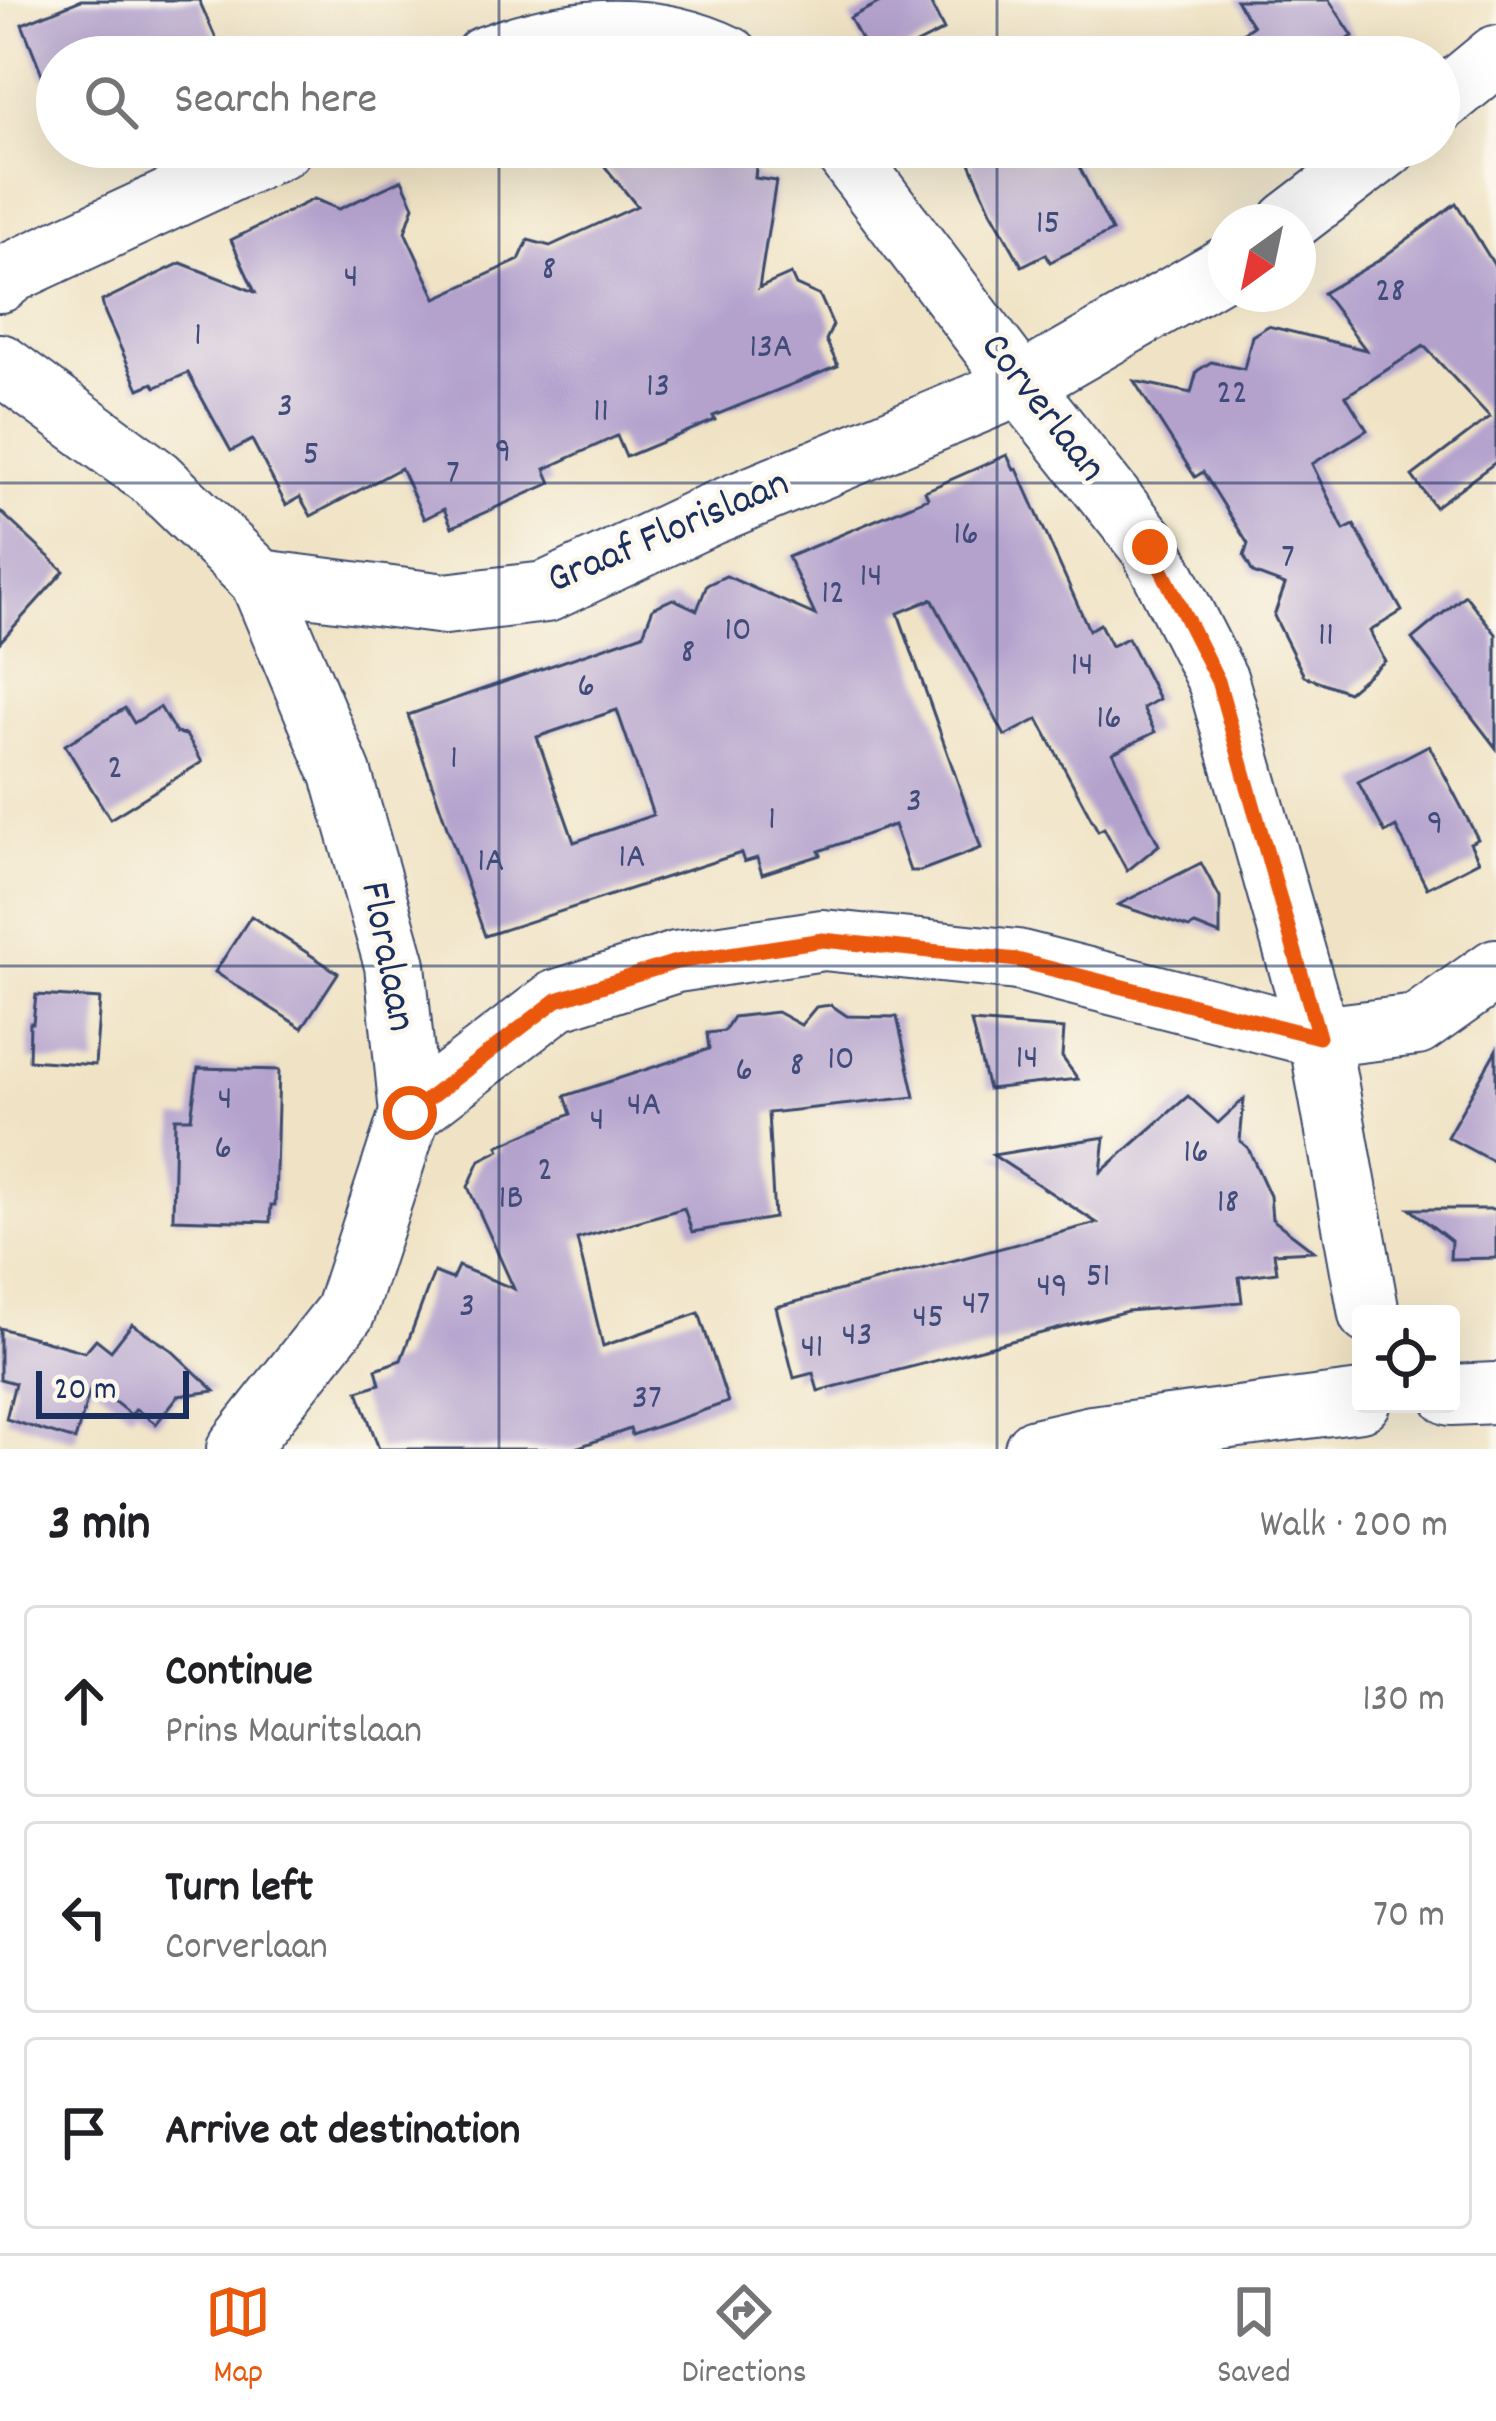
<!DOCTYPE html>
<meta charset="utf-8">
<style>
body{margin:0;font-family:Dekko,sans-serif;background:#f2f2f2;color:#202124}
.controls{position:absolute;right:36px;bottom:36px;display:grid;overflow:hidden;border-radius:12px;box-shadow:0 12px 48px #0002}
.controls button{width:108px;height:108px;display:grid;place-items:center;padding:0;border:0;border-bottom:3px solid #e0e0e0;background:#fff;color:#202124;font:60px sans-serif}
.compass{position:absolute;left:1208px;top:204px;width:108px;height:108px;border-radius:50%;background:#fff;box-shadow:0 12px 48px #0002;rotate:213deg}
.scale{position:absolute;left:36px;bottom:30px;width:153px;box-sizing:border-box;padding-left:12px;border:6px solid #1b2f5e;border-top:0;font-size:33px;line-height:42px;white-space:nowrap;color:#1b2f5e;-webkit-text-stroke:9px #fbf7ec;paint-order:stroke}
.stop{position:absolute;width:36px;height:36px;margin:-27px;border:9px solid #ea580c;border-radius:50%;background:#fff}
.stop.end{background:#ea580c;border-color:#fff;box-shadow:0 3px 12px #0008}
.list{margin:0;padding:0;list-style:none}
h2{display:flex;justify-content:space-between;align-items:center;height:156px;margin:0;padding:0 48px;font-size:51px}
h2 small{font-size:39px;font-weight:400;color:#757577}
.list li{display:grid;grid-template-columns:78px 1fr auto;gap:36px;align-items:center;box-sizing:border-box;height:192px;margin:0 24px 24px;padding:0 24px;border:3px solid #e0e0e0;border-radius:12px}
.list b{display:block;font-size:45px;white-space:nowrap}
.list p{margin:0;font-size:39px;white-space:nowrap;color:#757577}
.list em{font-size:39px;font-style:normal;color:#757577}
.icon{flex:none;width:66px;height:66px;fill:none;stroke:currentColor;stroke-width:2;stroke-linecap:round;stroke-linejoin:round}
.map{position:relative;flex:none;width:1496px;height:1449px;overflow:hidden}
.search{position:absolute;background:#fff;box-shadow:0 12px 48px #0002;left:36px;right:36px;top:36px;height:132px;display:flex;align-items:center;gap:30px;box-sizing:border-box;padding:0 42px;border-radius:66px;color:#757577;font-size:45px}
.sheet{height:804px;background:#fff}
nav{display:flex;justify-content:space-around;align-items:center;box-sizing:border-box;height:168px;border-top:3px solid #e0e0e0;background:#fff;font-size:33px;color:#757577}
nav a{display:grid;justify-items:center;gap:6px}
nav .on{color:#ea580c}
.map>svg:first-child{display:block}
.building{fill:#b4a2cd;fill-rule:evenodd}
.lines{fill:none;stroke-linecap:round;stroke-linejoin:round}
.street-casing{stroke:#3b4a6d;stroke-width:64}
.street{stroke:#fff;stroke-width:60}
.route{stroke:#ea580c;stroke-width:15}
.grid{fill:none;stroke:#1b2f5e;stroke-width:3;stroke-opacity:0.55}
.labels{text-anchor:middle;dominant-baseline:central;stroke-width:9;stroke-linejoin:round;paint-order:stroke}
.number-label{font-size:36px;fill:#414c7a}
.street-label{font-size:42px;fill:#1b2f5e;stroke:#fbf7ec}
</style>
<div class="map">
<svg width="1496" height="1449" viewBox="0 0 1496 1449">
<rect width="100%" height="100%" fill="#fbf7ec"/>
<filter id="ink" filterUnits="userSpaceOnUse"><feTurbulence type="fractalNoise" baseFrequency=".00833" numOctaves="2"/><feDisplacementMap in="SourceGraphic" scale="24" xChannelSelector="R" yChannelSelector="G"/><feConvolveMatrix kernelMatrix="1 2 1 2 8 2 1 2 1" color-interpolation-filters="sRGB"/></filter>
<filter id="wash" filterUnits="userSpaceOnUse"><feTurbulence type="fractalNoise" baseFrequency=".004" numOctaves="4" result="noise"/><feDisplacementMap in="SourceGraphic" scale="48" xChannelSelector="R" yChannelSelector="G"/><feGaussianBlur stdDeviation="2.7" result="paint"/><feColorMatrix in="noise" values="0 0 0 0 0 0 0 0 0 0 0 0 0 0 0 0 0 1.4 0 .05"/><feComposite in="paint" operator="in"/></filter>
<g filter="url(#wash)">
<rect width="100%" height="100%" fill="#f0e3c5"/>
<g id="blocks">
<g class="building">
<path d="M 81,0 L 199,0 L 224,57 L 57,57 L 57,74 L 44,79 L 22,24 Z"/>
<path d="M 884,0 L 929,0 L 944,30 L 891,57 L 870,57 L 850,18 Z"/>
<path d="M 1236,0 L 1329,0 L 1353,36 L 1320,57 L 1206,57 L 1253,26 Z"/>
<path d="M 589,147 L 758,147 L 755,178 L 776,181 L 759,288 L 791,274 L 796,285 L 820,296 L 833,325 L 826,340 L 838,366 L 713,416 L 715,420 L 626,457 L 617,436 L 545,469 L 551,483 L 452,527 L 444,509 L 424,519 L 401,468 L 311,516 L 300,497 L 286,505 L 252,440 L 231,451 L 188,373 L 156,387 L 153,383 L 139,389 L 105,313 L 102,301 L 181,263 L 255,292 L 231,240 L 314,199 L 339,209 L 402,180 L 414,206 L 405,232 L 436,298 L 519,260 L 528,240 L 550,246 L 637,206 Z"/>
<path d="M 1001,147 L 1069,147 L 1112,231 L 1050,262 L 1046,254 L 1022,266 L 991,211 L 970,163 Z"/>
<path d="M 1456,203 L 1496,268 L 1496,462 L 1435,507 L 1412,476 L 1490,417 L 1424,346 L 1346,396 L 1367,430 L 1312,464 L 1344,530 L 1354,525 L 1402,611 L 1370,631 L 1385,661 L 1348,692 L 1304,676 L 1274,616 L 1285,585 L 1253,573 L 1244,556 L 1248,544 L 1203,472 L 1195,477 L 1134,381 L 1191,393 L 1197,371 L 1211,362 L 1244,369 L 1252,336 L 1268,326 L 1366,350 L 1323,293 L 1378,261 Z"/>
<path d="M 1007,455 L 1014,470 L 1017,469 L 1089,630 L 1100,624 L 1111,646 L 1128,638 L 1159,699 L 1143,708 L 1155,732 L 1113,753 L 1159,845 L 1127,871 L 1104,828 L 1098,831 L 1038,719 L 1005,736 L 932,599 L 898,613 L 981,848 L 920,871 L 910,871 L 894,825 L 819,851 L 821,855 L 762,874 L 757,858 L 744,862 L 741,853 L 485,936 L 408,715 L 643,634 L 653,608 L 673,599 L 697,610 L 707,585 L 726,576 L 815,615 L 788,557 L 928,498 L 925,491 ZM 617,710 L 653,815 L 574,842 L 537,737 Z"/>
<path d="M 0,511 L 64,571 L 0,642 Z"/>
<path d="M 1465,595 L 1496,634 L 1496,748 L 1412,639 Z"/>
<path d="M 160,707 L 176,733 L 186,735 L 202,762 L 110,819 L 65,745 L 125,708 L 134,723 Z"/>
<path d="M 1429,745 L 1478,839 L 1470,843 L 1479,861 L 1427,888 L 1396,827 L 1385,833 L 1358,782 Z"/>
<path d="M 1201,863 L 1220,898 L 1220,935 L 1195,925 L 1189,928 L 1118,905 Z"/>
<path d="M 251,916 L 338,973 L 302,1028 L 215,972 Z"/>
<path d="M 36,995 L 100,999 L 95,1065 L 29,1060 L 30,1023 L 33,1023 Z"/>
<path d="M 831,1005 L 847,1016 L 897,1017 L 915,1097 L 768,1113 L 774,1218 L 692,1232 L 684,1208 L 577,1239 L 603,1346 L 699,1313 L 728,1402 L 632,1435 L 630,1429 L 573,1449 L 379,1449 L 358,1391 L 380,1384 L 376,1369 L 401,1360 L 434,1272 L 452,1279 L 458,1266 L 514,1289 L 468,1187 L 480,1160 L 500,1150 L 498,1146 L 571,1114 L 565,1096 L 709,1049 L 707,1033 L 724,1031 L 733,1017 L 777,1012 L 801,1025 L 816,1007 Z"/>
<path d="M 971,1022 L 1064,1029 L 1062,1057 L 1078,1079 L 988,1089 Z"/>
<path d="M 1496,1050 L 1496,1163 L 1447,1137 Z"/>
<path d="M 198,1068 L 279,1070 L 275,1205 L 271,1205 L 270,1222 L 173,1219 L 175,1118 L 191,1118 Z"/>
<path d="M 1188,1096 L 1218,1123 L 1244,1099 L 1240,1141 L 1248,1148 L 1270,1196 L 1272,1219 L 1314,1251 L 1274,1253 L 1277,1272 L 1239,1277 L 1242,1302 L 1127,1311 L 818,1391 L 813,1373 L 794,1378 L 776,1307 L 1097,1223 L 993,1155 L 1105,1137 L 1101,1172 Z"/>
<path d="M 1410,1209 L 1496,1209 L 1496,1258 L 1450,1259 L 1451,1241 Z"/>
<path d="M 132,1324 L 170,1349 L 215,1391 L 178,1396 L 156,1424 L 136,1409 L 131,1415 L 92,1384 L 75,1440 L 6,1419 L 15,1383 L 0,1379 L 0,1328 L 85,1352 L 96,1339 L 111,1351 Z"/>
</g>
</g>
</g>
<g filter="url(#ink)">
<use href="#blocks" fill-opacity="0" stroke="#3b4a6d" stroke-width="3"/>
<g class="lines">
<g class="street-casing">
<g id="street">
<path d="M 484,57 C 564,27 650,18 730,57"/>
<path d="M 1439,103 L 1496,56"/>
<path d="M 841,147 L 1021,385 L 1150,547 L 1218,681 L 1319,1037 L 1369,1314"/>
<path d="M 1289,222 L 1387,147"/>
<path d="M 0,282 L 13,272 L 282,147"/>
<path d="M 0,364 L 156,479 L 260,580 L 445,604 L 546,592 L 707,516 L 1021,385 L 1226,267"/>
<path d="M 410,1113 L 557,1000 L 676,962 L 823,940 L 1017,960 L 1319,1037 L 1417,1025 L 1496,969"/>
<path d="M 1451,1395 L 1496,1393"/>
<path d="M 237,1449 L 345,1312 L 410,1113 L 395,965 L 341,774 L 260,580"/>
<path d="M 1035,1449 L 1092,1436 L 1361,1401"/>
</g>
</g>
<use href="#street" class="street"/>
</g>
</g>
<g class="lines" filter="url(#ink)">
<path class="route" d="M 410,1113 L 557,1000 L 676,962 L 823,940 L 1017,960 L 1319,1037 L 1218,681 L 1150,547"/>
</g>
<path class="grid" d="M 499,0 L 499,57M 997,0 L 997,57M 499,147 L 499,1449M 997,147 L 997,1449M 0,483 L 1496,483M 0,966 L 1496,966"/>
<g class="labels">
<g class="number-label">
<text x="1048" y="225">15</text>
<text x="549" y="271">8</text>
<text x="351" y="279">4</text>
<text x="1390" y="293">28</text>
<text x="198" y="337">1</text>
<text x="771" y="349">13A</text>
<text x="658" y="388">13</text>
<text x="1232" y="395">22</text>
<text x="285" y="408">3</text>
<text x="601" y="413">11</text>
<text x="503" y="453">9</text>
<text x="311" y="456">5</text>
<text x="453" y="475">7</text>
<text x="966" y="536">16</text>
<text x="1288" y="559">7</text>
<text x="871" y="578">14</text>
<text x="833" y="595">12</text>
<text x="738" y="632">10</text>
<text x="1326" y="637">11</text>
<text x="688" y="654">8</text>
<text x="1082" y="667">14</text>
<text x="586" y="688">6</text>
<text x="1109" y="720">16</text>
<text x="454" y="760">1</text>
<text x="115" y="770">2</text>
<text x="914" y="803">3</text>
<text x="772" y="821">1</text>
<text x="1435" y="825">9</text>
<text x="632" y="859">1A</text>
<text x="491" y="863">1A</text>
<text x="1027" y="1060">14</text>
<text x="841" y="1061">10</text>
<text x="797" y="1067">8</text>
<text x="744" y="1072">6</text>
<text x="225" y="1101">4</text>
<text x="644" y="1107">4A</text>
<text x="597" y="1122">4</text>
<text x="223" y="1150">6</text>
<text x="1196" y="1154">16</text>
<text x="545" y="1172">2</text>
<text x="511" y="1200">1B</text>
<text x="1228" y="1204">18</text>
<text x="1098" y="1278">51</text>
<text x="1052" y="1288">49</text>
<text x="976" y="1306">47</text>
<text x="467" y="1308">3</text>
<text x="928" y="1319">45</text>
<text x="857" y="1337">43</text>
<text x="812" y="1349">41</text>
<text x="647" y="1400">37</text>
</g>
<g class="street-label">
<text transform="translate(1041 409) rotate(52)">Corverlaan</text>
<text transform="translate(669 534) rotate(-23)">Graaf Florislaan</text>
<text transform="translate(385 957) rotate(79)">Floralaan</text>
</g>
</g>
</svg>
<div class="controls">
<button><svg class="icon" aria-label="locate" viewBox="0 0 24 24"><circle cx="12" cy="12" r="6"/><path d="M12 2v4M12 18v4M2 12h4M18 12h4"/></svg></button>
</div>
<svg class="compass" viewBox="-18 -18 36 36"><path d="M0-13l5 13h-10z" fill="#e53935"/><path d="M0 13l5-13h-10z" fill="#757577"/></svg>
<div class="scale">20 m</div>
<div class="stop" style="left:410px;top:1113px"></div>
<div class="stop end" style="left:1150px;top:547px"></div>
<div class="search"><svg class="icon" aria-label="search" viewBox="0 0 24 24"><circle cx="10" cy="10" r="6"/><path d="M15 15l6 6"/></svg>Search here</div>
</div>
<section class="sheet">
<h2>3 min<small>Walk · 200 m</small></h2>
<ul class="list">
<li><svg class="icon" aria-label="ahead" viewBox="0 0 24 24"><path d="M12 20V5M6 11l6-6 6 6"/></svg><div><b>Continue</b><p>Prins Mauritslaan</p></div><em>130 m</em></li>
<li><svg class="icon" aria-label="left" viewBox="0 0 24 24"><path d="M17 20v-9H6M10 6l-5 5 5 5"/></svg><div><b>Turn left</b><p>Corverlaan</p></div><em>70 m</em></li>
<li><svg class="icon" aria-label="arrive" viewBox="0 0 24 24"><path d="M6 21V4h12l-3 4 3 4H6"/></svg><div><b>Arrive at destination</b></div></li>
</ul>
</section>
<nav>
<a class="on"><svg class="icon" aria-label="map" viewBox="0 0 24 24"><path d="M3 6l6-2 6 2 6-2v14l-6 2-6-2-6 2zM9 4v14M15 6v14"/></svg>Map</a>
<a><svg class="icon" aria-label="directions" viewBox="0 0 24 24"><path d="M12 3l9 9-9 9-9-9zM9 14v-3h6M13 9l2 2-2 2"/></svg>Directions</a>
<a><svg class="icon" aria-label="saved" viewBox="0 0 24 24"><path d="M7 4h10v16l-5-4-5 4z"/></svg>Saved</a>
</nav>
